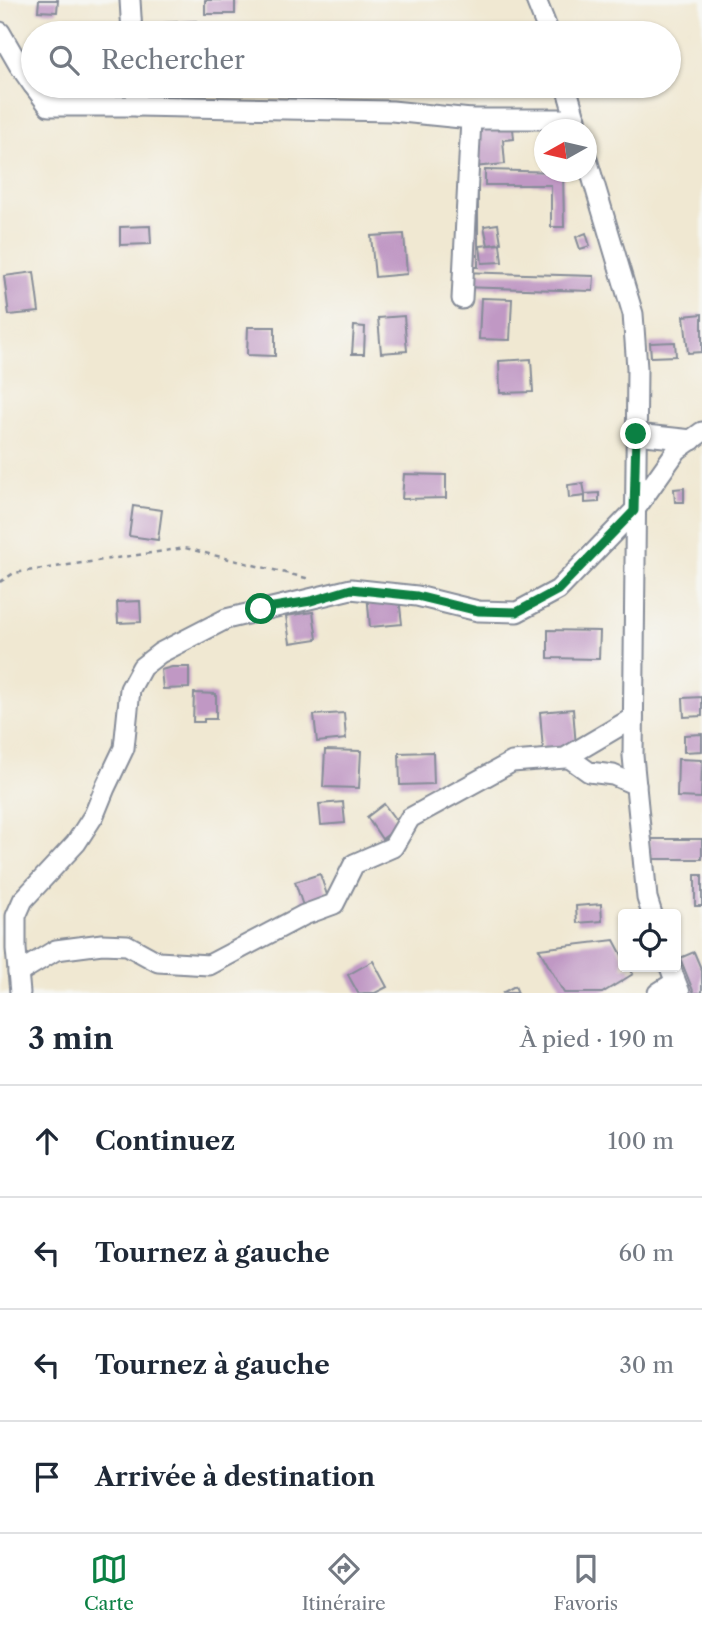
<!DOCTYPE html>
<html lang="fr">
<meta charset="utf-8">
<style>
body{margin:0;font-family:"Libre Caslon Text",serif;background:#f2f2f3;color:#1f2937}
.controls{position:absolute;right:21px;bottom:21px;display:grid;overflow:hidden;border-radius:7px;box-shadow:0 2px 5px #0004}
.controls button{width:63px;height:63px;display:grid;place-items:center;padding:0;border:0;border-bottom:2px solid #e0e1e3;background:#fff;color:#1f2937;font:35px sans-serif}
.compass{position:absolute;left:534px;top:119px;width:63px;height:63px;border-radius:50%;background:#fff;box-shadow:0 2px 5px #0004;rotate:262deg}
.stop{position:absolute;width:21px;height:21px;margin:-16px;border:5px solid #0b8043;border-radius:50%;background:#fff}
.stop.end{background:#0b8043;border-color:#fff;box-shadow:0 2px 7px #0008}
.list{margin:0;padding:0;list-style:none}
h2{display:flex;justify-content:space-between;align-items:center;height:91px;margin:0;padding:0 28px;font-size:30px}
h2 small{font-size:23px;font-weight:400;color:#747a83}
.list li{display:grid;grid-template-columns:46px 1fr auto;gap:21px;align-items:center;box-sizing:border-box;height:112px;padding:0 28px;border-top:2px solid #e0e1e3}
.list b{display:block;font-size:26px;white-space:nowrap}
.list em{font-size:23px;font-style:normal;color:#747a83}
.icon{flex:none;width:38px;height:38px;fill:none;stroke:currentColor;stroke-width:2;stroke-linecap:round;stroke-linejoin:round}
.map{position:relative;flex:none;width:702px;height:993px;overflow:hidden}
.search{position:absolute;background:#fff;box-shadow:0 2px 5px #0004;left:21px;right:21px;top:21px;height:77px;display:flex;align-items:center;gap:18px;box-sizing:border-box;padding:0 24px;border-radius:38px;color:#747a83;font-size:26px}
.sheet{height:539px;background:#fff}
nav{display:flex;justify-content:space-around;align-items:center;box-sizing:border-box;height:98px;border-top:2px solid #e0e1e3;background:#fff;font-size:19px;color:#747a83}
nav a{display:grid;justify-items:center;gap:4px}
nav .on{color:#0b8043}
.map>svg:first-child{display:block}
.building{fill:#c098c4}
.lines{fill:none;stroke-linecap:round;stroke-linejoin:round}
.minor-casing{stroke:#868c98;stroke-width:23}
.path{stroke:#868c98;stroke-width:2.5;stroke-dasharray:5 5;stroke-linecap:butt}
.minor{stroke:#fff;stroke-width:19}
.route{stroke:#0b8043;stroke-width:9}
</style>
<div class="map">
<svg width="702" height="993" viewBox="0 0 702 993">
<rect width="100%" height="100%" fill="#f6f6f2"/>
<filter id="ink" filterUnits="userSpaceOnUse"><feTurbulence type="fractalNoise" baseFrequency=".0143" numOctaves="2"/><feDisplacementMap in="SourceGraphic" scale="14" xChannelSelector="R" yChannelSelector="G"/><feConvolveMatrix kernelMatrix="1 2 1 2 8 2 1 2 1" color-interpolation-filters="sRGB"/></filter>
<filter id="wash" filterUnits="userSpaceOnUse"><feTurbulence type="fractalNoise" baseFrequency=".00686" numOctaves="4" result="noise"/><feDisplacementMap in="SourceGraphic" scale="28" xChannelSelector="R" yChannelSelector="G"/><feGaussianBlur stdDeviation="1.57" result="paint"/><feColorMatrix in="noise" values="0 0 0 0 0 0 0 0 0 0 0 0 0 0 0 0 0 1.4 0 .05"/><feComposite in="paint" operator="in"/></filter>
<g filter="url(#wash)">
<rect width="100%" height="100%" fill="#f0e8d2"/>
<g id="blocks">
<g class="building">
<path d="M 39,0 L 58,0 L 57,12 L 38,11 Z"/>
<rect x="205" y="0" width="30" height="14"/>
<path d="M 346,20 L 347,33 L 303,33 L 302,24 Z"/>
<path d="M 196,21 L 197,33 L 165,33 L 164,23 Z"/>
<rect x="358" y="26" width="20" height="7"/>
<path d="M 512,118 L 514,139 L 503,140 L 505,164 L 473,167 L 469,121 Z"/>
<path d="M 485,170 L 563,172 L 564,227 L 551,227 L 551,185 L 485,185 Z"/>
<rect x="464" y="188" width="14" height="79"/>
<path d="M 498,224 L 501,243 L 488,245 L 484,226 Z"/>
<path d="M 150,226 L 151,244 L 120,245 L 120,227 Z"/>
<path d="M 586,233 L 590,246 L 580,249 L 576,237 Z"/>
<path d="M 404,234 L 407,274 L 375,277 L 371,236 Z"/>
<path d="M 500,244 L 502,262 L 482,263 L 480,246 Z"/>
<path d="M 34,272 L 39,312 L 9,315 L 4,276 Z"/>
<path d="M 461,272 L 594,276 L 593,291 L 460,287 Z"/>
<path d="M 481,298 L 512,299 L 510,340 L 479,339 Z"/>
<path d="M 702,314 L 702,352 L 688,353 L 684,316 Z"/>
<path d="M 404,316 L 407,351 L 381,353 L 378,318 Z"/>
<path d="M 354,326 L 365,327 L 364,354 L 352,354 Z"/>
<path d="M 248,327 L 275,327 L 275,356 L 247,355 Z"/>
<path d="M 675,342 L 676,356 L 651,357 L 650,343 Z"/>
<path d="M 531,359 L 533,392 L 500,393 L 499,361 Z"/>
<path d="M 404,474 L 446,475 L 446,498 L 402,499 Z"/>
<path d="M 583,483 L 585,494 L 599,493 L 599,502 L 585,503 L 585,496 L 569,498 L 568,485 Z"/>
<path d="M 684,488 L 684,502 L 675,502 L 674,489 Z"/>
<path d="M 133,506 L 162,510 L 158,540 L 129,536 Z"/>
<path d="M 398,590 L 402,624 L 370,627 L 367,593 Z"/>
<path d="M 140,601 L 141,622 L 118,623 L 117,602 Z"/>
<path d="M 313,612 L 317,639 L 290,643 L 286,616 Z"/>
<path d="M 548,630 L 600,631 L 599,659 L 548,658 Z"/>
<path d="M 172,667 L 189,667 L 189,688 L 163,689 L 161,670 Z"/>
<path d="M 194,693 L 216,694 L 216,719 L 204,719 L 204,722 L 193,722 Z"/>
<path d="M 702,697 L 702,716 L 684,717 L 683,698 Z"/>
<path d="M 573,709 L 576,747 L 543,750 L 540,712 Z"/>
<path d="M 344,713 L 346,739 L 317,742 L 314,715 Z"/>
<path d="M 702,734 L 702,751 L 684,752 L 684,735 Z"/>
<path d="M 325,750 L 361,751 L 359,788 L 323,787 Z"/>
<path d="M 433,752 L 434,784 L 400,785 L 399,753 Z"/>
<path d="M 678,759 L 702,760 L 701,798 L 677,797 Z"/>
<path d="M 343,802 L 345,823 L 321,825 L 319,804 Z"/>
<path d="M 384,804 L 400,826 L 382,839 L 367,817 Z"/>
<rect x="649" y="839" width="53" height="20"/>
<path d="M 320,874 L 330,904 L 305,912 L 295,882 Z"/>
<rect x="695" y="875" width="7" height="31"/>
<path d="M 601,904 L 602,921 L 577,923 L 576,906 Z"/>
<path d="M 614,940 L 623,957 L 623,967 L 629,967 L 633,974 L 602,993 L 564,993 L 539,949 Z"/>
<path d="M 694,952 L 702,971 L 702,993 L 694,993 L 680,958 Z"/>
<path d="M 373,961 L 387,987 L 375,993 L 358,993 L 348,975 Z"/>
<path d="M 515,986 L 518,993 L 502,993 Z"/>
</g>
</g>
</g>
<g filter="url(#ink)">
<use href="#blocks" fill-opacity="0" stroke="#868c98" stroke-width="2"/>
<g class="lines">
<g class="minor-casing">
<g id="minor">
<path d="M 130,0 L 132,33"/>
<path d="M 536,0 L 549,33"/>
<path d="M 0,32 L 19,65 L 33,85"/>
<path d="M 34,86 L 49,106 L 137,106 L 392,111 L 471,119 L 576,119"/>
<path d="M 136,86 L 137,106"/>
<path d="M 566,86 L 578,128"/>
<path d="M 586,156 L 633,314 L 637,368 L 633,756 L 647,898 L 652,914"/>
<path d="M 462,299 L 471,119"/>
<path d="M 636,434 L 692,440"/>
<path d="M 568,757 L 589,772 L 613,775 L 636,785"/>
<path d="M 670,967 L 680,993"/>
<path d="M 18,973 L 56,950 L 102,944 L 127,945 L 158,962 L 209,965 L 304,915 L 334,904 L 354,864 L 393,847 L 410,818 L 512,762 L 565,758 L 633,718"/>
<path d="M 20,993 L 16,949 L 16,916 L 23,900 L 76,843 L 94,815 L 105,788 L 124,748 L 130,689 L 142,667 L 160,653 L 226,619 L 351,589 L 417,596 L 478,611 L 517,612 L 558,590 L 634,511 L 677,450 L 702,432"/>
<path d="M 658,993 L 675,982"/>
</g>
</g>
<path class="path" d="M 0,582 L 14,573 L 185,548 L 310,579"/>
<use href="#minor" class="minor"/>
</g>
</g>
<g class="lines" filter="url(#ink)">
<path class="route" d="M 261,609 L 311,601 L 351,589 L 417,596 L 478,611 L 517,612 L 558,590 L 634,511 L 636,434"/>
</g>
</svg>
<div class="controls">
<button><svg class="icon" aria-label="locate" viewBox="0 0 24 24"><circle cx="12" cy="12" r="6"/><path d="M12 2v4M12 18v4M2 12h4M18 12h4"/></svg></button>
</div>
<svg class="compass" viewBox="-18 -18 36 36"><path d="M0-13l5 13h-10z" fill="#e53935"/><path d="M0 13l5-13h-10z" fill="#747a83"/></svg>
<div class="stop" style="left:261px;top:609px"></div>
<div class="stop end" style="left:636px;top:434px"></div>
<div class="search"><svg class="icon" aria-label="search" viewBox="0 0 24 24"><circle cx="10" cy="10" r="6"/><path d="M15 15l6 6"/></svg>Rechercher</div>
</div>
<section class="sheet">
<h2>3 min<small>À pied · 190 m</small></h2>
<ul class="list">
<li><svg class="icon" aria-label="ahead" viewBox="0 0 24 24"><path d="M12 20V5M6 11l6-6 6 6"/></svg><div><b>Continuez</b></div><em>100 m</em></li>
<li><svg class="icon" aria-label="left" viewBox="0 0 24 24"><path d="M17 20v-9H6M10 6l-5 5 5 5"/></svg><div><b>Tournez à gauche</b></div><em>60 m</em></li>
<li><svg class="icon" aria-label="left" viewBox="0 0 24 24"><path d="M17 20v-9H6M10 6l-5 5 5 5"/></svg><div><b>Tournez à gauche</b></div><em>30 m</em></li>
<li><svg class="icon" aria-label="arrive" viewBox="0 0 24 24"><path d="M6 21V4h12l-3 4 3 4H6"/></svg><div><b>Arrivée à destination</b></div></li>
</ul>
</section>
<nav>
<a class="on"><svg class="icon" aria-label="map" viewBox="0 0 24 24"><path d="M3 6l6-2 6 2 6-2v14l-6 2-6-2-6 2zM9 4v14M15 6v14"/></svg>Carte</a>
<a><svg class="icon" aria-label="directions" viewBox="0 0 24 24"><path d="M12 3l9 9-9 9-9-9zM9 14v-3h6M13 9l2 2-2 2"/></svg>Itinéraire</a>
<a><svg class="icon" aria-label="saved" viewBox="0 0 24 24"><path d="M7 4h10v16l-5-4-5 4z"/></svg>Favoris</a>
</nav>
